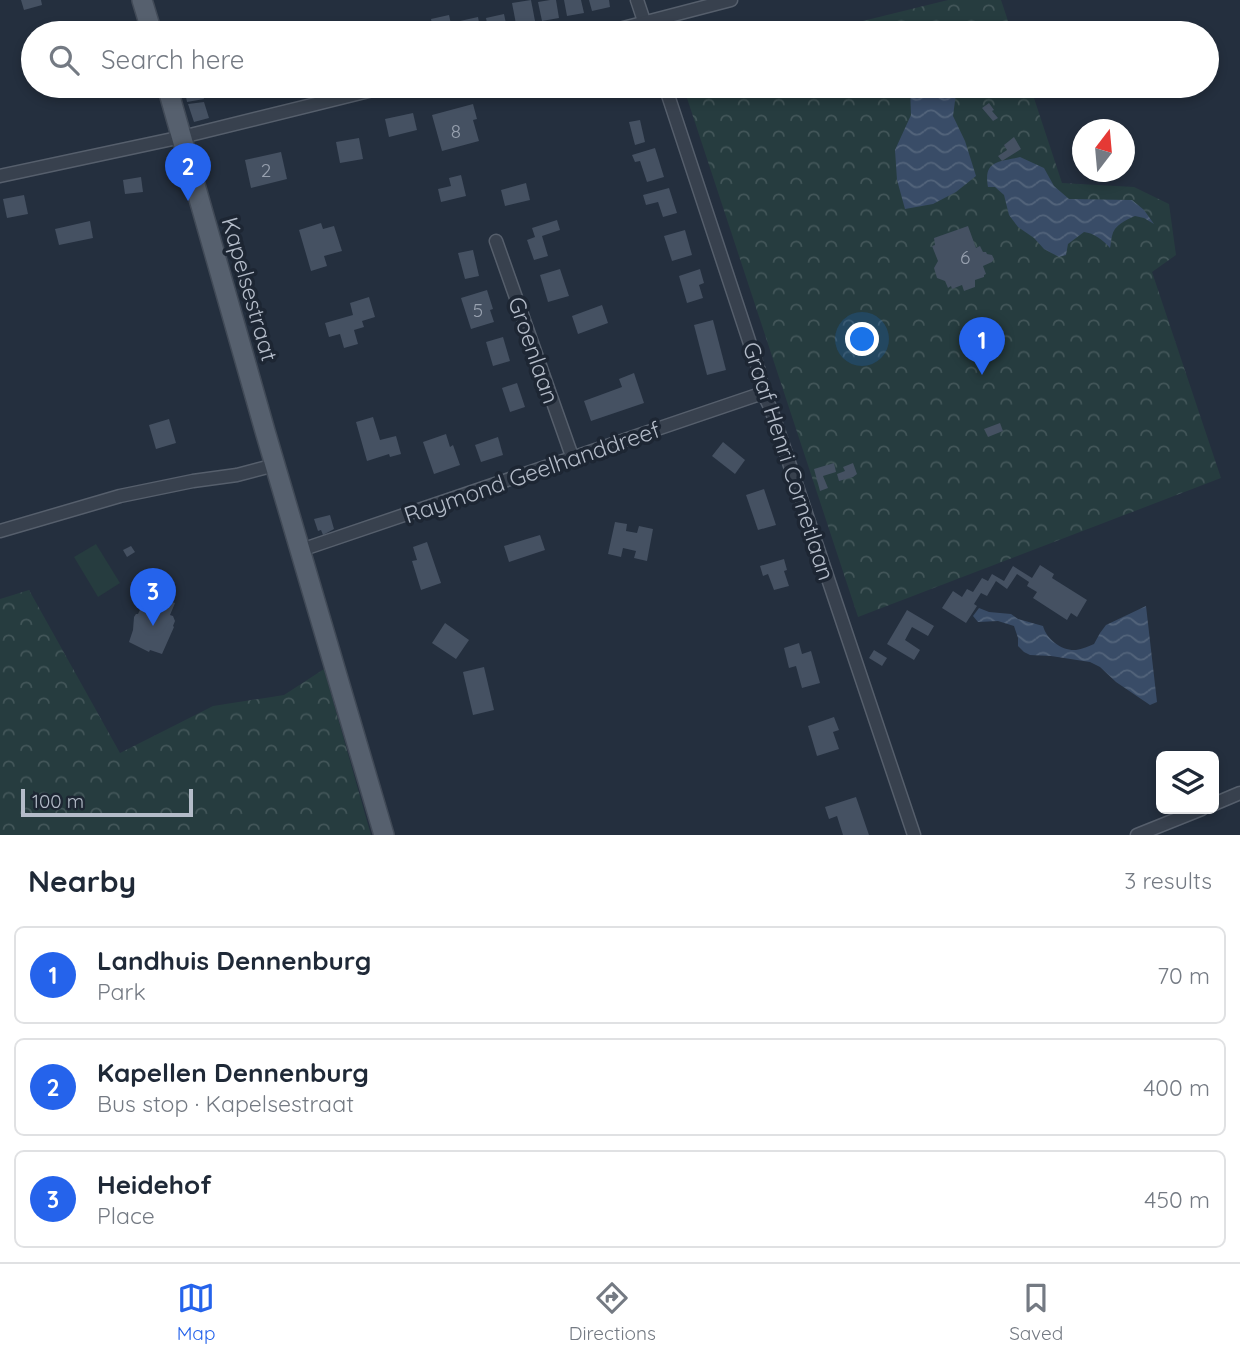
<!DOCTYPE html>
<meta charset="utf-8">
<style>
body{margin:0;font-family:Quicksand,sans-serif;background:#f6f6f7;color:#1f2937}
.controls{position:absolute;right:21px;bottom:21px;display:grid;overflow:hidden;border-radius:10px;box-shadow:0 4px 10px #0003}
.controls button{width:63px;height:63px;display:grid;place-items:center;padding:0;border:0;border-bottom:2px solid #e0e1e3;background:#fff;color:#1f2937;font:35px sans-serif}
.compass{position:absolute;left:1072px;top:119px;width:63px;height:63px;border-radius:50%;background:#fff;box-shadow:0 4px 10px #0003;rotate:16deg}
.scale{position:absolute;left:21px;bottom:18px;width:172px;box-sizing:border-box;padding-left:7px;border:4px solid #b4bcc9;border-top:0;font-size:19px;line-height:24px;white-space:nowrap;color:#b4bcc9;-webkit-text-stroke:5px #1d2633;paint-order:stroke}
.you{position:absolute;left:863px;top:340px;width:24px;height:24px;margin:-18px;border:5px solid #fff;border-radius:50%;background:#1a73e8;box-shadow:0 0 0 10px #1a73e833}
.badge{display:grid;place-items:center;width:46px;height:46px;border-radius:50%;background:#2563eb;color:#fff;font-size:23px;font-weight:700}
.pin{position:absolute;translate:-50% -58px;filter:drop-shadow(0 2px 4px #0008)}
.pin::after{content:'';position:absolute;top:37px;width:24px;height:21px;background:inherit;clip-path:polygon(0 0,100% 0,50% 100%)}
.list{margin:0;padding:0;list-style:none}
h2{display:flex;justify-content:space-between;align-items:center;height:91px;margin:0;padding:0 28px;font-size:30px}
h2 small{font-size:23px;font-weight:400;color:#747a83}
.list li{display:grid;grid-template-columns:46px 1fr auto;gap:21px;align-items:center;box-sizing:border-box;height:98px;margin:0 14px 14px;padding:0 14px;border:2px solid #e0e1e3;border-radius:10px}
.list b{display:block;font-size:26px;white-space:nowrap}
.list p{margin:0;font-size:23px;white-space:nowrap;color:#747a83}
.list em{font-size:23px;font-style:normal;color:#747a83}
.icon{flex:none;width:38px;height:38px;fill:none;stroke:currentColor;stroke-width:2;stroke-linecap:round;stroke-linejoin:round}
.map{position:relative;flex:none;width:1240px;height:835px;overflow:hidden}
.search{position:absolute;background:#fff;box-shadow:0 4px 10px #0003;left:21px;right:21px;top:21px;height:77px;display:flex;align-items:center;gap:18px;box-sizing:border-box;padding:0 24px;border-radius:38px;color:#747a83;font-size:26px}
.sheet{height:427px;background:#fff}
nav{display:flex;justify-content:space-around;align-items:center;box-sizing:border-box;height:98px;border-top:2px solid #e0e1e3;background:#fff;font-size:19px;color:#747a83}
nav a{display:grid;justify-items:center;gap:4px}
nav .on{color:#2563eb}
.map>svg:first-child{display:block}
.grass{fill:#263c3f}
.forest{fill:url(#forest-crowns)}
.water{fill:url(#water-waves)}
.building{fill:#455162}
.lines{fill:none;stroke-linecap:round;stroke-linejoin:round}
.street-casing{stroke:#565f6c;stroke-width:15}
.primary-casing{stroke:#414a57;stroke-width:22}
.street{stroke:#38414e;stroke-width:12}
.primary{stroke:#56606e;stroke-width:19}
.labels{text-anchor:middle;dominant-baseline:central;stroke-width:7;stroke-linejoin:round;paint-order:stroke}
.number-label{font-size:19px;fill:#98a1af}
.street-label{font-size:23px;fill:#b4bcc9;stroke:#1d2633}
</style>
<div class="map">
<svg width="1240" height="835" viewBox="0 0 1240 835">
<defs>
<pattern id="forest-crowns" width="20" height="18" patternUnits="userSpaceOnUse" patternTransform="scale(1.75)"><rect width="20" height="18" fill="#263c3f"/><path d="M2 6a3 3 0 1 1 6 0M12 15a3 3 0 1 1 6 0" fill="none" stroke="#435659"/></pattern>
<pattern id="water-waves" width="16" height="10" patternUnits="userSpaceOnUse" patternTransform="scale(1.75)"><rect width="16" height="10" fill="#394c67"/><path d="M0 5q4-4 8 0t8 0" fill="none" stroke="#53647b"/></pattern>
</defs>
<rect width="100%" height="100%" fill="#242f3e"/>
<path class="grass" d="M 96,544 L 120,583 L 98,597 L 74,557 Z"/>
<g class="forest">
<path d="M 948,0 L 1001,0 L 1012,33 L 814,33 Z"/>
<path d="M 683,86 L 1030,86 L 1062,183 L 1134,187 L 1169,204 L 1176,255 L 1152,272 L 1221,478 L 858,617 Z"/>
<path d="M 29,590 L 120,753 L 213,706 L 284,695 L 324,669 L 371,835 L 0,835 L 0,599 Z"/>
</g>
<g class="water">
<path d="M 909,86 L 957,86 L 953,116 L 965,141 L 976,176 L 956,192 L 933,204 L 905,209 L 897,180 L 895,150 L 911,115 L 910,88 Z"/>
<path d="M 1020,157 L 1044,168 L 1054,186 L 1069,199 L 1132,200 L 1144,210 L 1154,224 L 1144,218 L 1135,216 C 1126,220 1114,225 1112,236 C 1111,240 1111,244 1110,248 C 1103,240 1094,233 1084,232 L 1068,244 L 1066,255 L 1059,257 L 1044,249 L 1034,238 L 1018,227 L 1009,215 L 1004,195 L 995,187 L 988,187 C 983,160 999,162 1020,157 Z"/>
<path d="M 1146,606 L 1157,702 L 1150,705 L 1116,682 L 1100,667 L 1090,662 L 1051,656 L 1030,655 L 1024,652 L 1018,646 L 1018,638 L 1014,626 L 998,621 L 978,622 L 973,616 L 979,608 L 989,612 L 1011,614 L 1018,619 L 1043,626 C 1047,640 1062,651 1076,650 C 1082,649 1089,646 1094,644 L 1100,633 L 1106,625 Z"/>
</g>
<g class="building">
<path d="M 21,0 L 41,0 L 42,5 L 24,10 Z"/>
<path d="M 531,0 L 536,26 L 517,29 L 512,3 Z"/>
<path d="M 550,0 L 556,0 L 559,18 L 542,21 L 538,2 Z"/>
<path d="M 564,0 L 581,0 L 584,13 L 567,16 Z"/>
<path d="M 589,0 L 609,0 L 610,7 L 592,11 Z"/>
<path d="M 504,14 L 508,33 L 489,33 L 486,18 Z"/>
<path d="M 449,15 L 453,33 L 434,33 L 431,19 Z"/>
<path d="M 478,17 L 481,33 L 462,33 L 460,21 Z"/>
<path d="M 184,86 L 200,86 L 204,99 L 187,102 Z"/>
<path d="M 284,86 L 305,86 L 306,91 L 286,94 Z"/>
<path d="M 544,86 L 568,86 L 569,91 L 547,97 Z"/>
<path d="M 204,102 L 209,118 L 194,122 L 188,104 Z"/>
<path d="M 989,103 L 994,110 L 992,111 L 998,118 L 993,121 L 982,108 Z"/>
<path d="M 473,104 L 477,119 L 473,120 L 479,141 L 442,151 L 432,115 Z"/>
<path d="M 413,113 L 417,130 L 389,137 L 385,119 Z"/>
<path d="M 640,120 L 645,142 L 635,145 L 629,122 Z"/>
<path d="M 1014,137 L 1021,149 L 1002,161 L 998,156 L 1007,150 L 1004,145 Z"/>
<path d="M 359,138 L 363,159 L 340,163 L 336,142 Z"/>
<path d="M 655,148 L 664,177 L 647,182 L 640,161 L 635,162 L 632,155 Z"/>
<path d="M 281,152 L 287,179 L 251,188 L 245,160 Z"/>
<path d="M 461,175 L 466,196 L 441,202 L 438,189 L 451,186 L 449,178 Z"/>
<path d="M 141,177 L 143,192 L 125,194 L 123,180 Z"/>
<path d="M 526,183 L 530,200 L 505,206 L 501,190 Z"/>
<path d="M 669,188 L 677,213 L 663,217 L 658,202 L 646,205 L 643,195 Z"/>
<path d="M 24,195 L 28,214 L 7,218 L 3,199 Z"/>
<path d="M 557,220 L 560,230 L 542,236 L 548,256 L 534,260 L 527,240 L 535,237 L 532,228 Z"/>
<path d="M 90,221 L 93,238 L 59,245 L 55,229 Z"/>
<path d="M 321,223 L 323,229 L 334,226 L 342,251 L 324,256 L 327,266 L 311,271 L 299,230 Z"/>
<path d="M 968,226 L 976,248 L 980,246 L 983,252 L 986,252 L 987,254 L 992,255 L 994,259 L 992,262 L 983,266 L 986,274 L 984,275 L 984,277 L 975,280 L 975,287 L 964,291 L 962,285 L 952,289 L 951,286 L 948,288 L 945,281 L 937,278 L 934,268 L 938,261 L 932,246 L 935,245 L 934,238 Z"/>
<path d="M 685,230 L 692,255 L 672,261 L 664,236 Z"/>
<path d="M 473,250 L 479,276 L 465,279 L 458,253 Z"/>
<path d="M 560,269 L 569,296 L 548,302 L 540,275 Z"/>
<path d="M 700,269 L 704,283 L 699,285 L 703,298 L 687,303 L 679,276 Z"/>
<path d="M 487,290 L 493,309 L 490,310 L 494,322 L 471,329 L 461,298 Z"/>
<path d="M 369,297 L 375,317 L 362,321 L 364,327 L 354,330 L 358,344 L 344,348 L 340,334 L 329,337 L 325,323 L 353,315 L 350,303 Z"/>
<path d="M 602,305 L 608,323 L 578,334 L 572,316 Z"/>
<path d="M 713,320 L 726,370 L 707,375 L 694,325 Z"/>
<path d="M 503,337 L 510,361 L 493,366 L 486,342 Z"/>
<path d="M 634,373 L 644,403 L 591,421 L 584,401 L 622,387 L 619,379 Z"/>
<path d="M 517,383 L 525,407 L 510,412 L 502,388 Z"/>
<path d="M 373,417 L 380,440 L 396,436 L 401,454 L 390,457 L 389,454 L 367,461 L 356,422 Z"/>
<path d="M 169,419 L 176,443 L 156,449 L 149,425 Z"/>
<path d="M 1000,423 L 1003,431 L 988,437 L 984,429 Z"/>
<path d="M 446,434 L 450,447 L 453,445 L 460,465 L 434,474 L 423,442 Z"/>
<path d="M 498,437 L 503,455 L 481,462 L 475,445 Z"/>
<path d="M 723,442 L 745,460 L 735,474 L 712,456 Z"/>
<path d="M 834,463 L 836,472 L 823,476 L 828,488 L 820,491 L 814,469 Z"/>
<path d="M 853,463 L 857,474 L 853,477 L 839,481 L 837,474 L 845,471 L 843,467 Z"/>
<path d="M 764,489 L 776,525 L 758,530 L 746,495 Z"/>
<path d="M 330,515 L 334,529 L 323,535 L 321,530 L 318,531 L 314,519 Z"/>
<path d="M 615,522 L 627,524 L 626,531 L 637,533 L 639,526 L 653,529 L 647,561 L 634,558 L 636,551 L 623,548 L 621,557 L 608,554 Z"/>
<path d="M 540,535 L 545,550 L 509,562 L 504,546 Z"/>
<path d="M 427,542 L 441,583 L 421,590 L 412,561 L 417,560 L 413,547 Z"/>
<path d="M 131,546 L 135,552 L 127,557 L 123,550 Z"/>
<path d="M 784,559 L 787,570 L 784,571 L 789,586 L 774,590 L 768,574 L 763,576 L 760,566 Z"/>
<path d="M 1040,565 L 1054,574 L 1052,578 L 1087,600 L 1077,617 L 1071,613 L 1067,620 L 1033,598 L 1037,592 L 1027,586 L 1029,582 L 1017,574 L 1007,589 L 996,581 L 987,596 L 981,593 L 974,604 L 977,606 L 966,623 L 942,608 L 953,591 L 962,597 L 967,589 L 973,592 L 982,578 L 988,581 L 992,574 L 1004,581 L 1013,566 L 1032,578 Z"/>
<path d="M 146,597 L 160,603 L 162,598 L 175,603 L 170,615 L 173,616 L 175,621 L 173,626 L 174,627 L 162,654 L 150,650 L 149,652 L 129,642 L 133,630 L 134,617 L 136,614 L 138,614 Z"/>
<path d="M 907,610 L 934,626 L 928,636 L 912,627 L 905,640 L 920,650 L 914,660 L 887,644 Z"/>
<path d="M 445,623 L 469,640 L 456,659 L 432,643 Z"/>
<path d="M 799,643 L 802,654 L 811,651 L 820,683 L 802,688 L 796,666 L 789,668 L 784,648 Z"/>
<path d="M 874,650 L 887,658 L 882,666 L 869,658 Z"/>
<path d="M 484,667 L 494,710 L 473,715 L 463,672 Z"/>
<path d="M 834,717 L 839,730 L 833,732 L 839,749 L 817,756 L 808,726 Z"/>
<path d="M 856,797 L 869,835 L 843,835 L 837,816 L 829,819 L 825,807 Z"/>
</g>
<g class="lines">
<g class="street-casing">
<g id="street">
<path d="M 637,0 L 648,33"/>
<path d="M 604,33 L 731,0"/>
<path d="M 665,86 L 759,371 L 763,393 L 771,409 L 914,835"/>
<path d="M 0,176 L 182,137 L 389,86"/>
<path d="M 496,241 L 573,459"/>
<path d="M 0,531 L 120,496 L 193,481 L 237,475 L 275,465"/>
<path d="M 301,550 L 763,393"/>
<path d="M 1214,804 L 1240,793"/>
<path d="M 1137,835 L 1202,809"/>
</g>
</g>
<g class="primary-casing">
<g id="primary">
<path d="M 142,0 L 152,33"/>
<path d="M 167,86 L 265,431 L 384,835"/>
</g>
</g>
<use href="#street" class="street"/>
<use href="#primary" class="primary"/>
</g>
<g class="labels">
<g class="number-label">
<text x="456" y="131">8</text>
<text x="266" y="170">2</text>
<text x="965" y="257">6</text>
<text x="478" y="310">5</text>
</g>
<g class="street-label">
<text transform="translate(250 289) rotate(74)">Kapelsestraat</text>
<text transform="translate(534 350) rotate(71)">Groenlaan</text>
<text transform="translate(789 461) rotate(72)">Graaf Henri Cornetlaan</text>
<text transform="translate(532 472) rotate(-19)">Raymond Geelhanddreef</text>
</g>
</g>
</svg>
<div class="controls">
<button><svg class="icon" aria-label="layers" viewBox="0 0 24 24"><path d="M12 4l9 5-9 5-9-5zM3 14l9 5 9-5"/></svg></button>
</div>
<svg class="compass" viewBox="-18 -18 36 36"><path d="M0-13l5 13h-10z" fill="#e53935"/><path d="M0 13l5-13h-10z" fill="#747a83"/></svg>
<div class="scale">100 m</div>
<div class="you"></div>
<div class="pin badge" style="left:982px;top:375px">1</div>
<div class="pin badge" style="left:188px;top:201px">2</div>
<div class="pin badge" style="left:153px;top:626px">3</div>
<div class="search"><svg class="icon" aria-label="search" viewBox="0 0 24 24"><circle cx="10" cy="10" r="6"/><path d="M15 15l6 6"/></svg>Search here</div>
</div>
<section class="sheet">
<h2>Nearby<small>3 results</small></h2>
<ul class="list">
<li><span class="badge">1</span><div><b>Landhuis Dennenburg</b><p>Park</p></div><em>70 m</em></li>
<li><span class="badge">2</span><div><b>Kapellen Dennenburg</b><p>Bus stop · Kapelsestraat</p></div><em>400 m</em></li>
<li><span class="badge">3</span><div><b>Heidehof</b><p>Place</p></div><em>450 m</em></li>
</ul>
</section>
<nav>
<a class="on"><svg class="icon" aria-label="map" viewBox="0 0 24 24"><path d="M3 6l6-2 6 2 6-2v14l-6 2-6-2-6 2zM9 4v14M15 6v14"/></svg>Map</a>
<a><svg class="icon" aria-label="directions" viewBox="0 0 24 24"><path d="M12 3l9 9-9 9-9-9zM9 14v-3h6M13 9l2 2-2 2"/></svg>Directions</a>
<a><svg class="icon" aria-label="saved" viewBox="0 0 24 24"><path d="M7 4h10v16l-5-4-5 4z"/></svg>Saved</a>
</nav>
